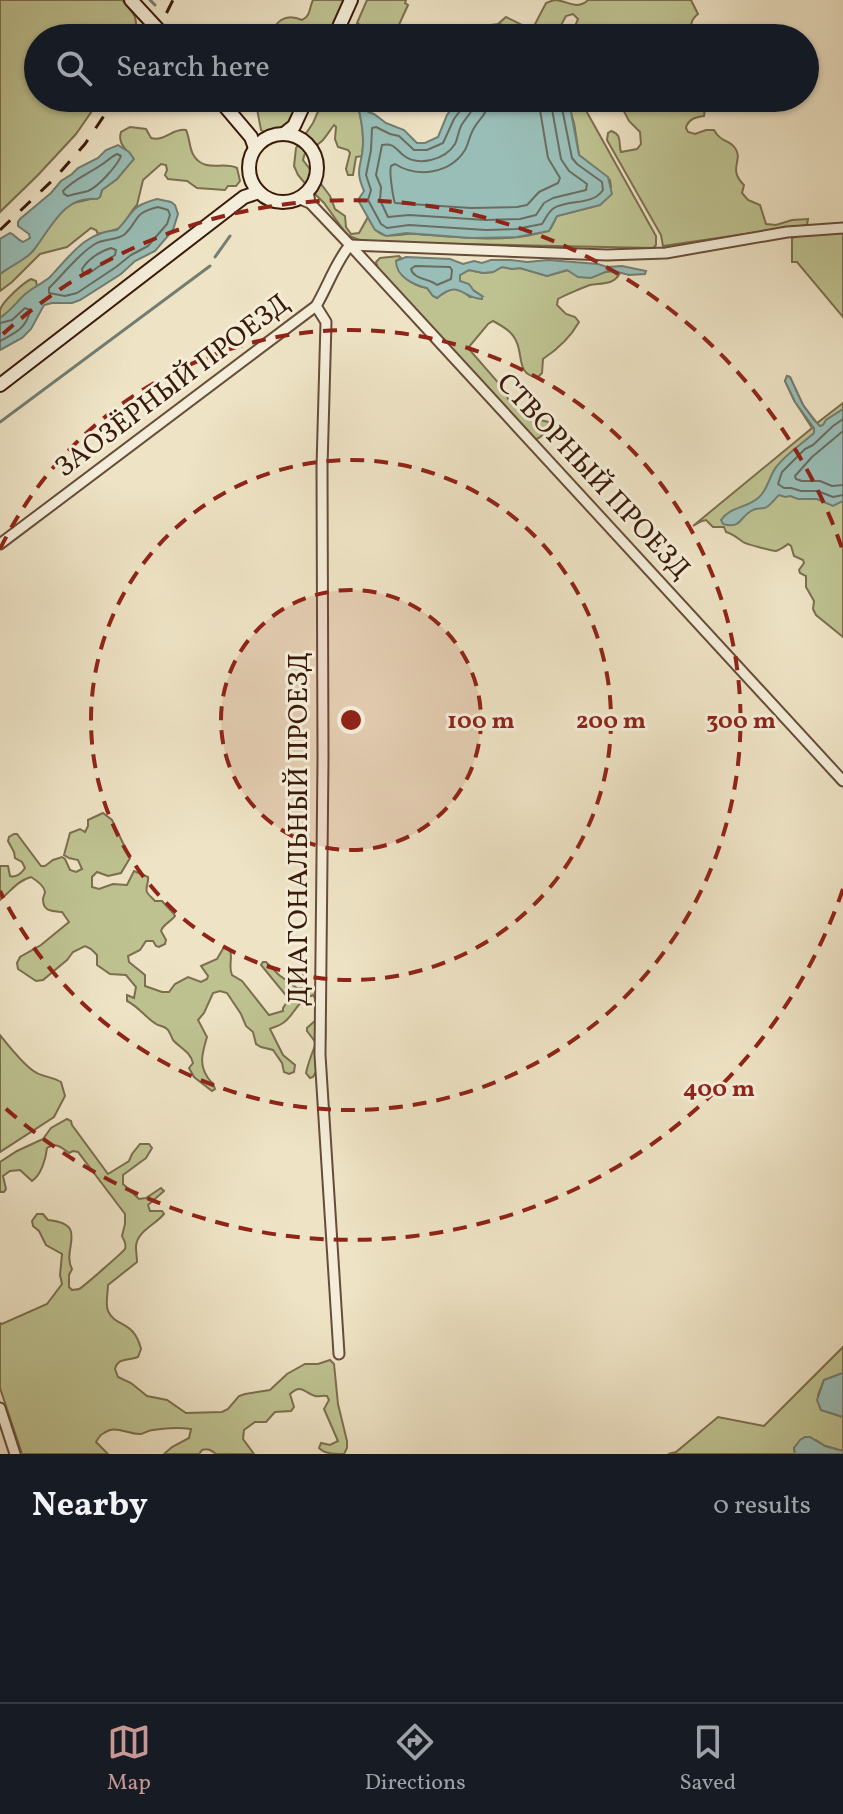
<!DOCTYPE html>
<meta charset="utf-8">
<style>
body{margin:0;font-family:Vollkorn,serif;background:#242831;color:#f1f3f6}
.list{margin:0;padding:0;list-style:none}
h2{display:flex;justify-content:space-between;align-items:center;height:104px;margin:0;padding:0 32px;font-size:34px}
h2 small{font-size:26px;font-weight:400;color:#9ea1a6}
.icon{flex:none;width:44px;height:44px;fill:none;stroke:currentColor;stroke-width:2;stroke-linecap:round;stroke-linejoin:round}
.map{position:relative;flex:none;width:843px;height:1454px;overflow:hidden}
.search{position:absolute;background:#171b24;box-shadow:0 2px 6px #0004;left:24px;right:24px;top:24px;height:88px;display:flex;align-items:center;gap:20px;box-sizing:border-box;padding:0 28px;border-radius:44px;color:#9ea1a6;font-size:30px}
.sheet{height:248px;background:#171b24}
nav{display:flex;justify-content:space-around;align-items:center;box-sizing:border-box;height:112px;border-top:2px solid #363941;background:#171b24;font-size:22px;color:#9ea1a6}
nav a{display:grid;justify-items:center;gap:4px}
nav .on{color:#c59692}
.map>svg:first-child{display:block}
.green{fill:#bec291;stroke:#7c6e4e;stroke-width:2}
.water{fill:#99beb7;stroke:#737d72;stroke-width:2}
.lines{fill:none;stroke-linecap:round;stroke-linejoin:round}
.shore{stroke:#6a6c60;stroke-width:2}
.stream{stroke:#737d72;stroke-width:3}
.street-casing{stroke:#674d39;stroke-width:13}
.secondary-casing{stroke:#3a1b0a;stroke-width:16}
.street{stroke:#f4edd9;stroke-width:9}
.secondary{stroke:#f4edd9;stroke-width:12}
.rail{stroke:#3a1b0a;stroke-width:3;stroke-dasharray:14 14;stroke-linecap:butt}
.ring{fill:none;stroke:#8f2418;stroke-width:4;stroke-dasharray:14 10}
.labels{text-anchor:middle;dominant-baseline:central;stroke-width:6;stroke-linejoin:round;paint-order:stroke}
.street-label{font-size:28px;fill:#3a1b0a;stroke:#f4edd9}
.centre{fill:#8f2418;stroke:#f4edd9;stroke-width:4}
.ring-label{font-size:24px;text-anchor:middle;font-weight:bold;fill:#8f2418;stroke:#f4edd9;stroke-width:6;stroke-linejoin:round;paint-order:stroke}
</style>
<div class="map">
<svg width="843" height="1454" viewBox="0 0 843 1454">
<rect width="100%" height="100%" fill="#eee3c5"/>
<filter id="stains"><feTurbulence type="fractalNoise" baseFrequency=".0025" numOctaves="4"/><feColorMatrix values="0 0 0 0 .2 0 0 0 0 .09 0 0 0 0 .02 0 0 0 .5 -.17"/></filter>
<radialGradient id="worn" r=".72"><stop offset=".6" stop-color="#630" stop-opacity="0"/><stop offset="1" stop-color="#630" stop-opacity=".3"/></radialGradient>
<g class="green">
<path d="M 0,0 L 122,0 C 137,17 136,15 137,38 L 38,38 L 38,98 L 101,98 L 76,134 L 38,175 L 0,212 Z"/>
<path d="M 313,0 L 344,0 L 327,38 L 270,38 C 274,22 285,12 302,20 C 311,16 309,8 313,0 Z"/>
<path d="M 367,0 L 406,0 L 405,3 L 408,5 L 393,38 L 365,28 L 357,23 Z"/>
<path d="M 554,0 C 567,0 577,11 588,0 L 691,0 L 698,14 C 689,21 690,28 694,38 L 576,38 L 573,31 L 578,19 L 573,14 L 566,16 L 554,38 L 528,38 L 513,27 L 498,24 L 506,17 L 532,30 L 546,3 Z"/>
<path d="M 252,98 L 301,98 C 294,114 289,132 269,135 L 261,130 L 257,109 Z"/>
<path d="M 324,98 L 356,98 C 361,117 365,136 362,156 L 356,157 L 353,175 L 348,175 L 346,169 L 350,153 L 348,150 L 338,147 L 335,139 L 336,127 L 334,125 C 330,130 326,137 322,141 C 313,150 306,145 303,160 L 330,196 L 335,209 L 345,216 L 346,227 L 351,234 L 359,233 L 368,217 C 372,225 375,232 384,235 C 394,237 405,233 415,234 C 458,237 505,244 547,231 L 551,228 L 557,216 L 600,205 L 611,187 L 610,180 L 579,155 L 574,123 L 566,98 L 579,98 L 656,236 L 656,245 L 653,248 L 364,242 L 347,235 L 324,203 L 308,187 L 298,175 L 294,166 L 296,148 L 313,123 Z"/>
<path d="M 617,98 L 697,98 L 705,109 L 704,116 C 696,117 688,119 686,128 L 688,132 L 695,134 L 706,130 L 714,130 C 721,143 729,139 735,148 C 744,160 727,169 744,185 L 742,193 L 748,200 L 760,205 L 766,224 L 776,225 L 792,220 L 808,219 L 807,225 L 663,246 L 661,235 L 607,140 L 608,133 L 611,131 C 623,135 618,143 621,152 L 637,149 L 641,144 L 640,132 L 629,121 Z"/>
<path d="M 130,127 L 146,129 L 151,138 C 165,142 172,128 186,130 C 190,138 189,149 194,156 C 205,173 224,161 237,168 L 240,181 L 236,186 L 228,186 L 225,190 L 197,188 L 187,181 L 168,179 L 165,175 L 167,170 L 166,165 L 161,164 L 143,180 L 137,205 C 130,211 127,223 119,228 C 114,231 104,232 98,234 L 96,230 L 91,228 L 67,247 L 40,254 L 12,282 L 0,291 L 0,274 L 33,251 L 51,224 L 69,204 L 100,197 L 102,190 L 117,179 L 133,159 C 128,150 117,145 121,132 Z"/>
<path d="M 843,233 L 843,317 L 797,262 L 792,262 L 792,238 L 799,236 Z"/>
<path d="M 399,256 L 401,258 L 396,261 C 402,277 411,285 427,288 L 433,296 L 437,298 C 451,287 457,285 470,297 L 482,296 L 460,281 L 460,275 L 469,270 L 483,273 L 493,272 L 502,267 L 512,269 L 520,268 L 547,276 L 568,270 C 594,287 597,266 620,273 C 614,285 602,283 590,285 C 584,287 563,296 558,299 L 557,305 L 566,314 L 575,317 L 579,322 C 570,338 558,349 543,359 L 542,373 L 538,377 C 517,376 523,357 517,343 C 513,332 504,327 493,321 L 488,324 L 468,348 L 509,395 L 507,396 L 508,399 L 527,417 L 549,422 C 549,430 542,437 535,440 L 378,269 L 376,262 L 380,258 Z"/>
<path d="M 31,279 L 36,281 L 37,286 C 23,295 15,309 0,318 C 0,315 0,312 0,310 C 2,302 23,283 31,279 Z"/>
<path d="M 787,376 L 790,377 L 803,405 L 817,423 L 843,403 L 843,637 L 816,615 L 813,609 L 814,601 L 806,587 L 806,576 L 800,573 L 799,570 L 804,563 L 803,560 L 794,556 L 791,546 L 788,544 C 786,546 779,550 776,551 C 772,551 746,544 743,542 C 736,537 733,534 726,532 L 724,527 L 713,527 L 706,520 L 702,521 L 693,526 L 812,428 L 794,400 L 785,381 Z"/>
<path d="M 103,813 L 112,820 L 130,858 L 121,873 L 108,876 L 97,872 L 92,877 L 92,887 L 99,889 L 113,884 L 127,885 L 134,871 L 148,877 C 149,882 145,888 147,892 C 148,895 153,898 155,901 L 162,901 L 174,914 L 175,916 C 171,922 163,924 161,931 L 166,940 L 165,944 L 159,947 L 156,946 L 153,941 L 146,941 L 140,950 L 128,956 L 129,962 L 145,975 L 145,986 L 162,992 L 169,992 L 175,984 L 188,977 L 201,982 L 207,979 L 208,976 L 201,966 L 217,959 L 224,947 L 230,950 C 233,958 228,967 232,975 L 242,981 L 269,1015 L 283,1011 L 283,1008 L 289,999 L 261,965 L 263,962 L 266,962 L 279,975 L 297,988 L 317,989 C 328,1015 330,1052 313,1077 L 310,1078 L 306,1073 C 308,1063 312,1053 316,1043 L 307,1031 L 307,1028 L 317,1019 L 316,1000 L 313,995 C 296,1001 295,1015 283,1023 C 279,1026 274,1027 270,1029 L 283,1055 L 295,1065 L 294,1072 L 289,1074 L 284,1072 L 282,1063 L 273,1050 L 261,1047 L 256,1044 L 253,1032 L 246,1026 L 241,1014 L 227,993 L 220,991 L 213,993 L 204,1013 L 198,1020 L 207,1037 C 203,1051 198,1064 208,1078 C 216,1089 210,1076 215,1089 L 212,1091 L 194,1077 L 189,1068 L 193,1063 C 190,1051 180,1048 173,1040 C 172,1038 169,1030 167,1029 C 164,1026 159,1026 156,1024 C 145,1017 139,1007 127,1001 L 127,995 L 134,998 L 136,987 L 126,975 L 110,974 L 97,965 L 97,955 L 91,949 L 85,946 L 73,952 L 67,960 L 43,980 L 36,981 L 18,969 L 17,963 L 20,957 L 41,945 L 69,922 L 62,912 C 52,911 43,912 43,899 C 43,897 45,894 45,892 C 44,885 36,880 31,877 C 17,881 11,891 0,900 L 0,866 L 8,866 L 10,876 C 16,878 22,873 25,868 L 22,862 L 15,858 L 14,852 L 8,841 L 9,837 L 14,834 L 17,834 L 41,866 L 45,866 L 53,860 L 62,857 L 65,859 L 70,870 L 76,872 L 82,869 L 78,860 L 69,858 L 64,855 L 70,833 L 80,829 L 85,832 L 88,826 L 88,820 Z"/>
<path d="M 0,1035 C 8,1045 26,1068 37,1073 C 44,1077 53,1077 61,1082 L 65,1096 L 54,1117 L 0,1152 Z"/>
<path d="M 67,1119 L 71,1121 L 72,1125 L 108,1174 L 129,1161 L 132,1154 L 140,1144 L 149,1144 L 152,1148 L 146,1158 L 123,1175 L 123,1184 L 139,1199 L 146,1198 L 161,1188 L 164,1191 L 148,1205 L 150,1211 L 162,1211 L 164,1214 C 155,1225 136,1232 136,1247 C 136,1252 137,1257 137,1262 L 108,1285 C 108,1293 105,1304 108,1311 C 116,1328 134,1320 141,1349 L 138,1357 C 128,1361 118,1357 115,1369 L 118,1377 L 131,1383 L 147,1396 L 167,1400 L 186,1413 L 222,1412 L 228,1409 L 239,1396 L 245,1394 L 270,1390 L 287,1374 L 305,1364 L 318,1364 L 330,1360 L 334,1364 L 338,1404 L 347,1441 L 347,1448 L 344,1454 C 334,1454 325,1454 319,1448 L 321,1443 L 330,1445 L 338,1441 L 324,1409 L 329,1400 L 327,1396 C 323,1395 319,1397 315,1396 C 304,1393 302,1383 290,1394 L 294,1407 L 291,1411 L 275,1412 L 266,1422 L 255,1422 L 244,1430 L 243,1439 L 254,1454 L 216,1454 C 211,1450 208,1448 202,1450 L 199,1454 L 164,1454 L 172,1447 L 189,1438 L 191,1429 C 179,1427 165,1428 153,1430 C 149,1430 145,1433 141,1434 C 130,1435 119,1427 110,1430 C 102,1433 99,1436 96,1442 L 108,1454 L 22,1454 L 0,1388 L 0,1323 L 2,1324 L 47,1304 L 62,1284 L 60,1275 L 62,1254 L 46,1245 L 39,1231 L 33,1226 L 32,1221 L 37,1214 L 43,1214 L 48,1220 C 90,1224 61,1249 72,1269 L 69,1275 L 69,1287 L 72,1290 C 74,1289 77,1290 79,1289 C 83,1287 123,1252 125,1249 C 127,1243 124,1241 122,1236 L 125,1224 L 125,1214 L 78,1152 L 73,1151 L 69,1153 C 61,1147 56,1142 47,1148 C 46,1159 41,1175 32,1181 L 20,1170 L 10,1171 L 3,1176 L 6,1189 L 4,1192 L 0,1192 L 0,1162 L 17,1151 L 43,1139 L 51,1128 Z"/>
<path d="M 843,1347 L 843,1373 L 824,1380 L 818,1395 L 821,1410 L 843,1417 L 843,1451 L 825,1446 L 816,1440 L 794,1448 L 795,1454 L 668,1454 L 676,1452 L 718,1417 L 764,1426 Z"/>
</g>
<g class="water">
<path d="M 498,24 L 513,27 L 528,38 L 476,38 L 480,29 L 489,28 L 491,25 Z"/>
<path d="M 356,98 L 361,98 L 360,104 L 368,112 L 374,114 L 386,123 L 404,130 L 417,143 L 425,143 L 438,137 L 447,115 L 460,98 L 566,98 L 571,112 L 579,155 L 608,177 L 612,194 L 600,205 L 557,216 L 549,231 L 517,237 L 471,238 L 406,233 L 386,236 L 375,230 L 358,200 L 364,191 C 354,168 362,167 363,145 C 364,129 360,113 356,98 Z"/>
<path d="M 118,145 L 129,152 L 134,159 L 117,179 L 102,190 L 100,197 L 97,199 C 62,195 50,231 32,252 C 24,261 10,266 0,274 L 0,239 L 10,233 C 16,235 17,240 23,242 L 30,238 L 29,234 L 18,226 L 18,222 L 20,219 L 51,193 L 61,181 L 72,174 L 78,168 L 98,158 L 106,150 Z"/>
<path d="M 157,199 L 171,202 L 175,205 L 178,214 L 173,230 L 155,251 L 135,261 L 121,274 L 80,300 L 72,303 L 52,303 L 44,305 L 31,329 L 22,338 L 0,350 L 0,318 C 10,311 15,304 23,296 C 31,288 42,284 50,277 C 70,256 85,232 117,230 C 135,212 128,207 157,199 Z"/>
<path d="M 406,257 L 450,259 L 463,264 L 474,261 L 482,263 L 491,260 L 511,260 L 527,262 L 548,260 L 598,264 L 607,267 L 622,266 L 646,271 L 645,274 L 629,275 L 610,270 L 591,278 L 578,277 L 567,270 L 547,276 L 520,268 L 512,269 L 502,267 L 493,272 L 483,273 L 469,270 L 460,275 L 460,281 L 469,284 L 474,291 L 482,296 L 482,299 C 461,298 460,279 437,298 L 433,296 L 427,288 C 414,285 396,277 396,261 Z"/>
<path d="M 787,376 L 790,377 L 803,405 L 814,420 L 820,426 L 823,425 L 826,420 L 843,409 L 843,501 L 833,506 L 817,499 L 798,499 L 790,496 L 785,497 L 779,495 C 774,499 770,507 764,508 C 760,509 755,508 751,511 C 739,518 741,529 723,524 L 721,520 C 729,507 747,508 758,498 C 768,491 769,475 777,466 C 787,453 802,444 814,433 L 814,428 L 795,402 L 785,381 Z"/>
<path d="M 843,1373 L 843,1417 L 821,1410 L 817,1400 L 824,1380 Z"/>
<path d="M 805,1437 L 810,1437 L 825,1446 L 843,1451 L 843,1454 L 795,1454 L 794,1448 L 800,1440 Z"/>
</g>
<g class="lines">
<g class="shore">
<path d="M 466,98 L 465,104 L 454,119 L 443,143 L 427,150 L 414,150 L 399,136 L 390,134 L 376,127 L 372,128 L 371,150 L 366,175 L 371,190 L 368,200 L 381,224 L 387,228 L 409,225 L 486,230 L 516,229 L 542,224 C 546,218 548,212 554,208 C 570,199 592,206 603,190 L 602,182 L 577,164 L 572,158 L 560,98"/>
<path d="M 476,98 C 475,111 467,115 461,126 C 458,132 458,138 455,144 C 445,160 418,167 403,155 C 395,148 394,143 382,145 L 376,175 L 381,187 L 380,200 L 388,217 L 409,215 L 486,220 L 520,219 L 536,215 L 544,203 L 553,198 L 586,190 L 587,184 L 569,171 L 561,159 L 550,98"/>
<path d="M 488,98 C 488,117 478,118 472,132 C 469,138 468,145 465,150 C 450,174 417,178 395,164 L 391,166 C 389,171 393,198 395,203 L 471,208 L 517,207 L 527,205 L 539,192 L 558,183 L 560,178 L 548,158 L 538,98"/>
<path d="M 117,154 L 121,156 C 117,166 98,187 88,191 C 81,193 74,194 68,196 L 64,194 L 63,191 C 74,179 88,174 101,165 C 108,161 110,157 117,154 Z"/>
<path d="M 158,207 L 168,210 L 170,215 L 167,224 L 148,246 L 131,255 L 116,267 L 77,293 L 65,296 L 49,293 L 49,288 C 63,275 79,253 95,244 C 104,238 117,241 125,234 C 141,219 131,214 158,207 Z"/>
<path d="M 111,248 L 116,250 L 115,255 L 88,274 L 83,273 L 82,269 C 89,258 99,252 111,248 Z"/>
<path d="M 415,266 L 450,267 L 452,270 L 451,279 L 437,285 C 429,278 414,280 411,269 Z"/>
<path d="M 0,323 L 12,320 L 25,308 L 30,310 C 27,328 15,333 0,341"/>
<path d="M 843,419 L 833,426 L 813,445 L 805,449 L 782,472 L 778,484 L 784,488 L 791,488 L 801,491 L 818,491 L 833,497 L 843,495"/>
<path d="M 843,431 L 812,457 L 795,476 L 796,479 L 802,481 L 820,481 L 832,486 L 843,485"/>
</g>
<g class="stream">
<path d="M 150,0 L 155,5"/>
<path d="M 215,257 L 230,236"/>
<path d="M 0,422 L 210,266"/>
</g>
<g class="street-casing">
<g id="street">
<path d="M 308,190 L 310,203"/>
<path d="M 297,198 L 310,203 L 350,245 L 843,781"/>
<path d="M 350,245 L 607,255 L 666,253 L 787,232 L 843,228"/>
<path d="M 316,306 L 326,322 L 322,467 L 323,759 L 320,1055 L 339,1354"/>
<path d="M 0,544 L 316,306 C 328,286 335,263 350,245"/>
<path d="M 0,1408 L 15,1454"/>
</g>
</g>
<g class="secondary-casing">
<g id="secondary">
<path d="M 131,0 L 166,38"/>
<path d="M 334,38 L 351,0"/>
<path d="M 218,98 L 251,137 L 255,148"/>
<path d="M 284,134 L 294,126 L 307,98"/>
<circle cx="283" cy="168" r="34"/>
<path d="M 0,385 L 244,197 L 259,192"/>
</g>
</g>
<use href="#street" class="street"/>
<use href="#secondary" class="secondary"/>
<g class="rail">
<path d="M 154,38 L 173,0"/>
<path d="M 0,230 L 56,177 L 85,144 L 116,98"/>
</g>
</g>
<circle cx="351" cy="720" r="130" fill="#8f2418" fill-opacity=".12"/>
<g class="ring">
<circle cx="351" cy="720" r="130"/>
<circle cx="351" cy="720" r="260"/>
<path d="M0 549A390 390 0 1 1 0 891"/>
<path d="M843 889A520 520 0 0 1 3 1106M3 334A520 520 0 0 1 843 551"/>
</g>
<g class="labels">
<g class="street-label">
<text transform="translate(173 386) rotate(-37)">ЗАОЗЁРНЫЙ ПРОЕЗД</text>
<text transform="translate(593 477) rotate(47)">СТВОРНЫЙ ПРОЕЗД</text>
<text transform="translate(299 829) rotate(-90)">ДИАГОНАЛЬНЫЙ ПРОЕЗД</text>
</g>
</g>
<circle cx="351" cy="720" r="12" class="centre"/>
<g class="ring-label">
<text x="481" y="728">100 m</text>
<text x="611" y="728">200 m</text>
<text x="741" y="728">300 m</text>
<text x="719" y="1096">400 m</text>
</g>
<rect width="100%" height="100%" filter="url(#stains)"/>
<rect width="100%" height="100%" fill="url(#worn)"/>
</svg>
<div class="search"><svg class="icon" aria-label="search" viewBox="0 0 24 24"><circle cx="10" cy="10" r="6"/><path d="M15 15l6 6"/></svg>Search here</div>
</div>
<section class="sheet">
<h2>Nearby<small>0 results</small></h2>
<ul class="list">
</ul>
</section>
<nav>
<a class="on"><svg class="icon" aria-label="map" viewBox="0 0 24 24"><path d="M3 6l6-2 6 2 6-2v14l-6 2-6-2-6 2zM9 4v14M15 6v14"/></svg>Map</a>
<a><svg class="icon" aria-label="directions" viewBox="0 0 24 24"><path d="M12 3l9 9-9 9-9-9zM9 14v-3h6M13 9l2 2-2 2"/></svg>Directions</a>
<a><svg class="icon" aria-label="saved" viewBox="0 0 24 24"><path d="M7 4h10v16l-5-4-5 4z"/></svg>Saved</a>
</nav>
